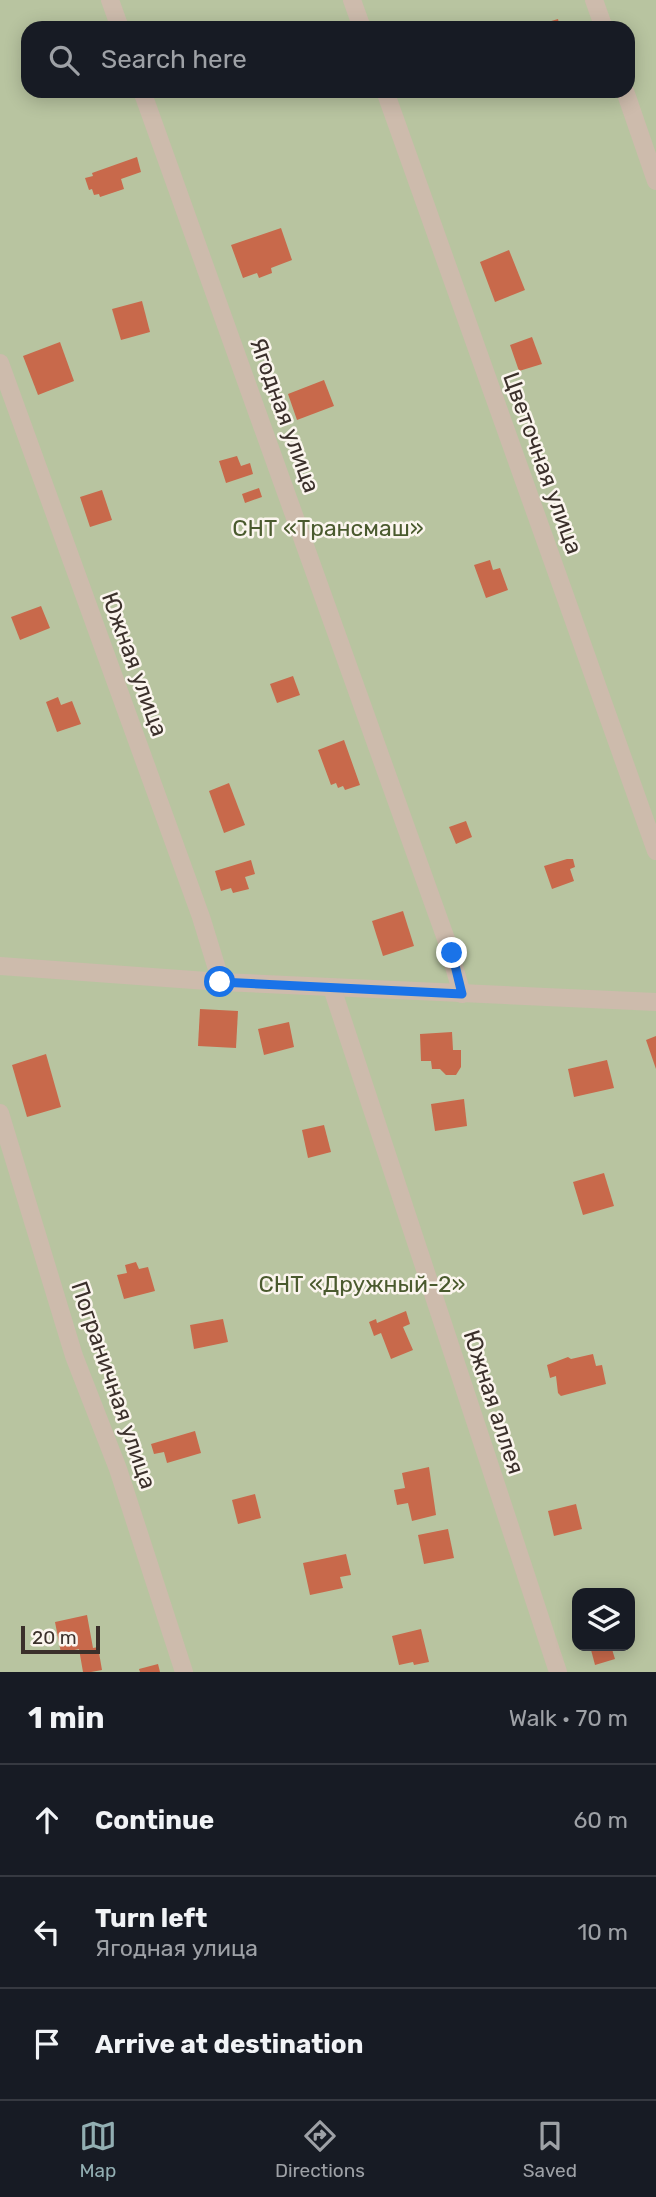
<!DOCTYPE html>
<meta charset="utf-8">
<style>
body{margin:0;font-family:Rubik,sans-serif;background:#242831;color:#f1f3f6}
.controls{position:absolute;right:21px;bottom:21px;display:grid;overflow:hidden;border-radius:14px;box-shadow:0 4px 18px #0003}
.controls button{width:63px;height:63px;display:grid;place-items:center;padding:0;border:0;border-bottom:2px solid #363941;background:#171b24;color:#f1f3f6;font:35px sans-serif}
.scale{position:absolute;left:21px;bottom:18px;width:79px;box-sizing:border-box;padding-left:7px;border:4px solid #3b302b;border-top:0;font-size:19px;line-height:24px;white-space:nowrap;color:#3b302b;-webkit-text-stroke:5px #fbf5ee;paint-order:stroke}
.stop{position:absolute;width:21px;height:21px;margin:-16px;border:5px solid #1a73e8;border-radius:50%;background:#fff}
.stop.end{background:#1a73e8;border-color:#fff;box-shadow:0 2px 7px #0008}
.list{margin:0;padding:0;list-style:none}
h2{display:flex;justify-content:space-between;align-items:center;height:91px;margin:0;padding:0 28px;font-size:30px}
h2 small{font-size:23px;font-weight:400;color:#9ea1a6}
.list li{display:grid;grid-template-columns:46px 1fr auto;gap:21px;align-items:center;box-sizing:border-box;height:112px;padding:0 28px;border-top:2px solid #363941}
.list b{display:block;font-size:26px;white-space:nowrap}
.list p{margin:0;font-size:23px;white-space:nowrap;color:#9ea1a6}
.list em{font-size:23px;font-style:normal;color:#9ea1a6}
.icon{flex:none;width:38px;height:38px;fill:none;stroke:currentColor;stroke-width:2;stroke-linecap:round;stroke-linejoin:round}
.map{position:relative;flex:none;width:656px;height:1672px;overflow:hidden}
.search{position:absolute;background:#171b24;box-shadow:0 4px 18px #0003;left:21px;right:21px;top:21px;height:77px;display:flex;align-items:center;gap:18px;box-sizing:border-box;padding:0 24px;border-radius:21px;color:#9ea1a6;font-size:26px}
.sheet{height:427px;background:#171b24}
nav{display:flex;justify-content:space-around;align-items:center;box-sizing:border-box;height:98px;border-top:2px solid #363941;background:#171b24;font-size:19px;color:#9ea1a6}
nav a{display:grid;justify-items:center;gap:4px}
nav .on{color:#92aeb2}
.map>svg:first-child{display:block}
.green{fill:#b8c4a0;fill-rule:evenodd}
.building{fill:#c8694b}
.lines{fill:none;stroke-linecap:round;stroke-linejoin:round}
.minor{stroke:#cdbbac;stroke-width:18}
.route{stroke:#1a73e8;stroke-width:9}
.labels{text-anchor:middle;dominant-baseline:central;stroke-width:5;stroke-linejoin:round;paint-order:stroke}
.street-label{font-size:23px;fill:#3b302b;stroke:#fbf5ee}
.park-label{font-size:23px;fill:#4a5a2e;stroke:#fbf5ee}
</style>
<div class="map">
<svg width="656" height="1672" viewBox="0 0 656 1672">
<rect width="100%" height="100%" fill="#f4ebe1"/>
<path class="green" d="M 0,0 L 656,0 L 656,1672 L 0,1672 ZM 28,28 L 628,28 L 628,91 L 28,91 ZM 577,1593 L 630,1593 L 630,1646 L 577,1646 Z"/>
<g class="building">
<path d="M 558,19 L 560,28 L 531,28 L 531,27 Z"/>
<path d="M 137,157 L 141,172 L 121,179 L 124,189 L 100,197 L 99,194 L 94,195 L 92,189 L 89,190 L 85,178 L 93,176 L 92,173 Z"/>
<path d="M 281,228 L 292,260 L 271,268 L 272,273 L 259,278 L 257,273 L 243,278 L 231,245 Z"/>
<path d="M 509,250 L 525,290 L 495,302 L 480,262 Z"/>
<path d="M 142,301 L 150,332 L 121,340 L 112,309 Z"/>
<path d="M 532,337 L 542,364 L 519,371 L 510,345 Z"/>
<path d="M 60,342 L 74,381 L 38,395 L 23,356 Z"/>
<path d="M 324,380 L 334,406 L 297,420 L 288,394 Z"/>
<path d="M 237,456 L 241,466 L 250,463 L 253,474 L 226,483 L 219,461 Z"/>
<path d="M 259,488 L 262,497 L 245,503 L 242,494 Z"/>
<path d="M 102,490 L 112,520 L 90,527 L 80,497 Z"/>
<path d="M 490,560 L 493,570 L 500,568 L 508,590 L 486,598 L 474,565 Z"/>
<path d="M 41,606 L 50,628 L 20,640 L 11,617 Z"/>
<path d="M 293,676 L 300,695 L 277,703 L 270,684 Z"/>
<path d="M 58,697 L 61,705 L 72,701 L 81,724 L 57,732 L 46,702 Z"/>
<path d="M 344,740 L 360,785 L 345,790 L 343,786 L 338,788 L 336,783 L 331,785 L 318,750 Z"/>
<path d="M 229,783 L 245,825 L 224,833 L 209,791 Z"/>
<path d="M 466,821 L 472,837 L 456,844 L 449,827 Z"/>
<path d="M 567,859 L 573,859 L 575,867 L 570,869 L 574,881 L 552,889 L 544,866 Z"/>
<path d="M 251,860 L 255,874 L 245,877 L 249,889 L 233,893 L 231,888 L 221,891 L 215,871 Z"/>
<path d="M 403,911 L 414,946 L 383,956 L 372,921 Z"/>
<path d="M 200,1009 L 238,1011 L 236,1048 L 198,1046 Z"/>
<path d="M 289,1022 L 294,1047 L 264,1055 L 258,1029 Z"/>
<path d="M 452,1032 L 453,1050 L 461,1050 L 461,1067 L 456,1075 L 446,1075 L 440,1069 L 432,1069 L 431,1061 L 421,1061 L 420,1034 Z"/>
<path d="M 656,1036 L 656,1069 L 646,1040 Z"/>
<path d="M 46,1054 L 61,1107 L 27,1117 L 12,1065 Z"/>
<path d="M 607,1060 L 614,1088 L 574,1097 L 568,1069 Z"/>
<path d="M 464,1099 L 467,1126 L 435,1131 L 431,1104 Z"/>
<path d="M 324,1125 L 331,1152 L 308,1158 L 302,1130 Z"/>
<path d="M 604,1173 L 614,1206 L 583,1215 L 573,1182 Z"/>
<path d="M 136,1262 L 139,1269 L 148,1267 L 155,1291 L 124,1299 L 117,1275 L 127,1273 L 125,1265 Z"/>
<path d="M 406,1311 L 410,1324 L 403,1327 L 413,1350 L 391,1359 L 381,1333 L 374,1336 L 369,1322 L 376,1319 L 377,1323 Z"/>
<path d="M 223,1319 L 228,1342 L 194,1349 L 190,1325 Z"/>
<path d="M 593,1354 L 596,1366 L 602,1365 L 606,1384 L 561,1396 L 558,1393 L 556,1376 L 550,1378 L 547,1365 L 568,1357 L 571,1359 Z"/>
<path d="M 195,1431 L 201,1453 L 167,1463 L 164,1452 L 154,1454 L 151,1444 Z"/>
<path d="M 429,1467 L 436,1515 L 412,1521 L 408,1503 L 397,1505 L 394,1490 L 405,1488 L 402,1473 Z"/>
<path d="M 255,1494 L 261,1518 L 238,1524 L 232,1500 Z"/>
<path d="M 576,1504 L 582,1529 L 554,1536 L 548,1511 Z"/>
<path d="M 448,1529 L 454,1558 L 424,1564 L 418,1535 Z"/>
<path d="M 346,1554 L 351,1575 L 340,1577 L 343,1588 L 310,1595 L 303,1563 Z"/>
<path d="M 87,1615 L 93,1648 L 98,1647 L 102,1670 L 91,1672 L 83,1672 L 79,1649 L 61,1653 L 55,1622 Z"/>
<path d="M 421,1629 L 429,1662 L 414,1665 L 413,1662 L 399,1665 L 392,1636 Z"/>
<path d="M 590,1646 L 611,1646 L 615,1659 L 595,1665 Z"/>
<path d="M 158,1664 L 160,1672 L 140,1672 L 139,1669 Z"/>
</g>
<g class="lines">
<g class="minor">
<path d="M 110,0 L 120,28"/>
<path d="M 352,0 L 362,28"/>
<path d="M 594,0 L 604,28"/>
<path d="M 142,91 L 446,939 L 462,994"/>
<path d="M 385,91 L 656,851"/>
<path d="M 625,91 L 656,181"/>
<path d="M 0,363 L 201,917 L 221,982"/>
<path d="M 0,966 L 221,982 L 656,1002"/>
<path d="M 332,988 L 558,1672"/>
<path d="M 0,1113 L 74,1356 L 118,1469 L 184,1672"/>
</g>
</g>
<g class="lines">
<path class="route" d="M 220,982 L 462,994 L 452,953"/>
</g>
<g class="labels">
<g class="street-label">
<text transform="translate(285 415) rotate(70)">Ягодная улица</text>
<text transform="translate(543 463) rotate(70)">Цветочная улица</text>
<text transform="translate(135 664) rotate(70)">Южная улица</text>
<text transform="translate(114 1385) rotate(71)">Пограничная улица</text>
<text transform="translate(494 1402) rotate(72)">Южная аллея</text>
</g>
<g class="park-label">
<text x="328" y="528">СНТ «Трансмаш»</text>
<text x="362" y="1284">СНТ «Дружный-2»</text>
</g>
</g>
</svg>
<div class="controls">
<button><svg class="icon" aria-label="layers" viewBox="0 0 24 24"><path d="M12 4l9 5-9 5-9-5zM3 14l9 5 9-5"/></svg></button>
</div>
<div class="scale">20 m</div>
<div class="stop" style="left:220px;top:982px"></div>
<div class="stop end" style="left:452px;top:953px"></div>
<div class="search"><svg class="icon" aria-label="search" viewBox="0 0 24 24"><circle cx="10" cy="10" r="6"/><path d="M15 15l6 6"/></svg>Search here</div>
</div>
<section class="sheet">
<h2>1 min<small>Walk · 70 m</small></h2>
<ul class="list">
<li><svg class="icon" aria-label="ahead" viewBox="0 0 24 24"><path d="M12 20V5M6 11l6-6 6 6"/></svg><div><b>Continue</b></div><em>60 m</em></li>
<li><svg class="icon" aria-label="left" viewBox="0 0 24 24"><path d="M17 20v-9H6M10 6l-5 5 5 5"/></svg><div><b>Turn left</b><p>Ягодная улица</p></div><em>10 m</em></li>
<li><svg class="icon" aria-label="arrive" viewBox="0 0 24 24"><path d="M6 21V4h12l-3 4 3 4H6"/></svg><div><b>Arrive at destination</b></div></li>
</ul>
</section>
<nav>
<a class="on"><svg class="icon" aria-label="map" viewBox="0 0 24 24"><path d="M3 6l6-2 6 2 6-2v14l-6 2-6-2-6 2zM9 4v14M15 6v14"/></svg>Map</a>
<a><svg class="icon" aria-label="directions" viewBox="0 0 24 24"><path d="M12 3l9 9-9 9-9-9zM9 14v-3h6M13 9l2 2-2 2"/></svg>Directions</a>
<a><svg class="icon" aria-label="saved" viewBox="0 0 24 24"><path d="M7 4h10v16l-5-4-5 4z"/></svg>Saved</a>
</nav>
